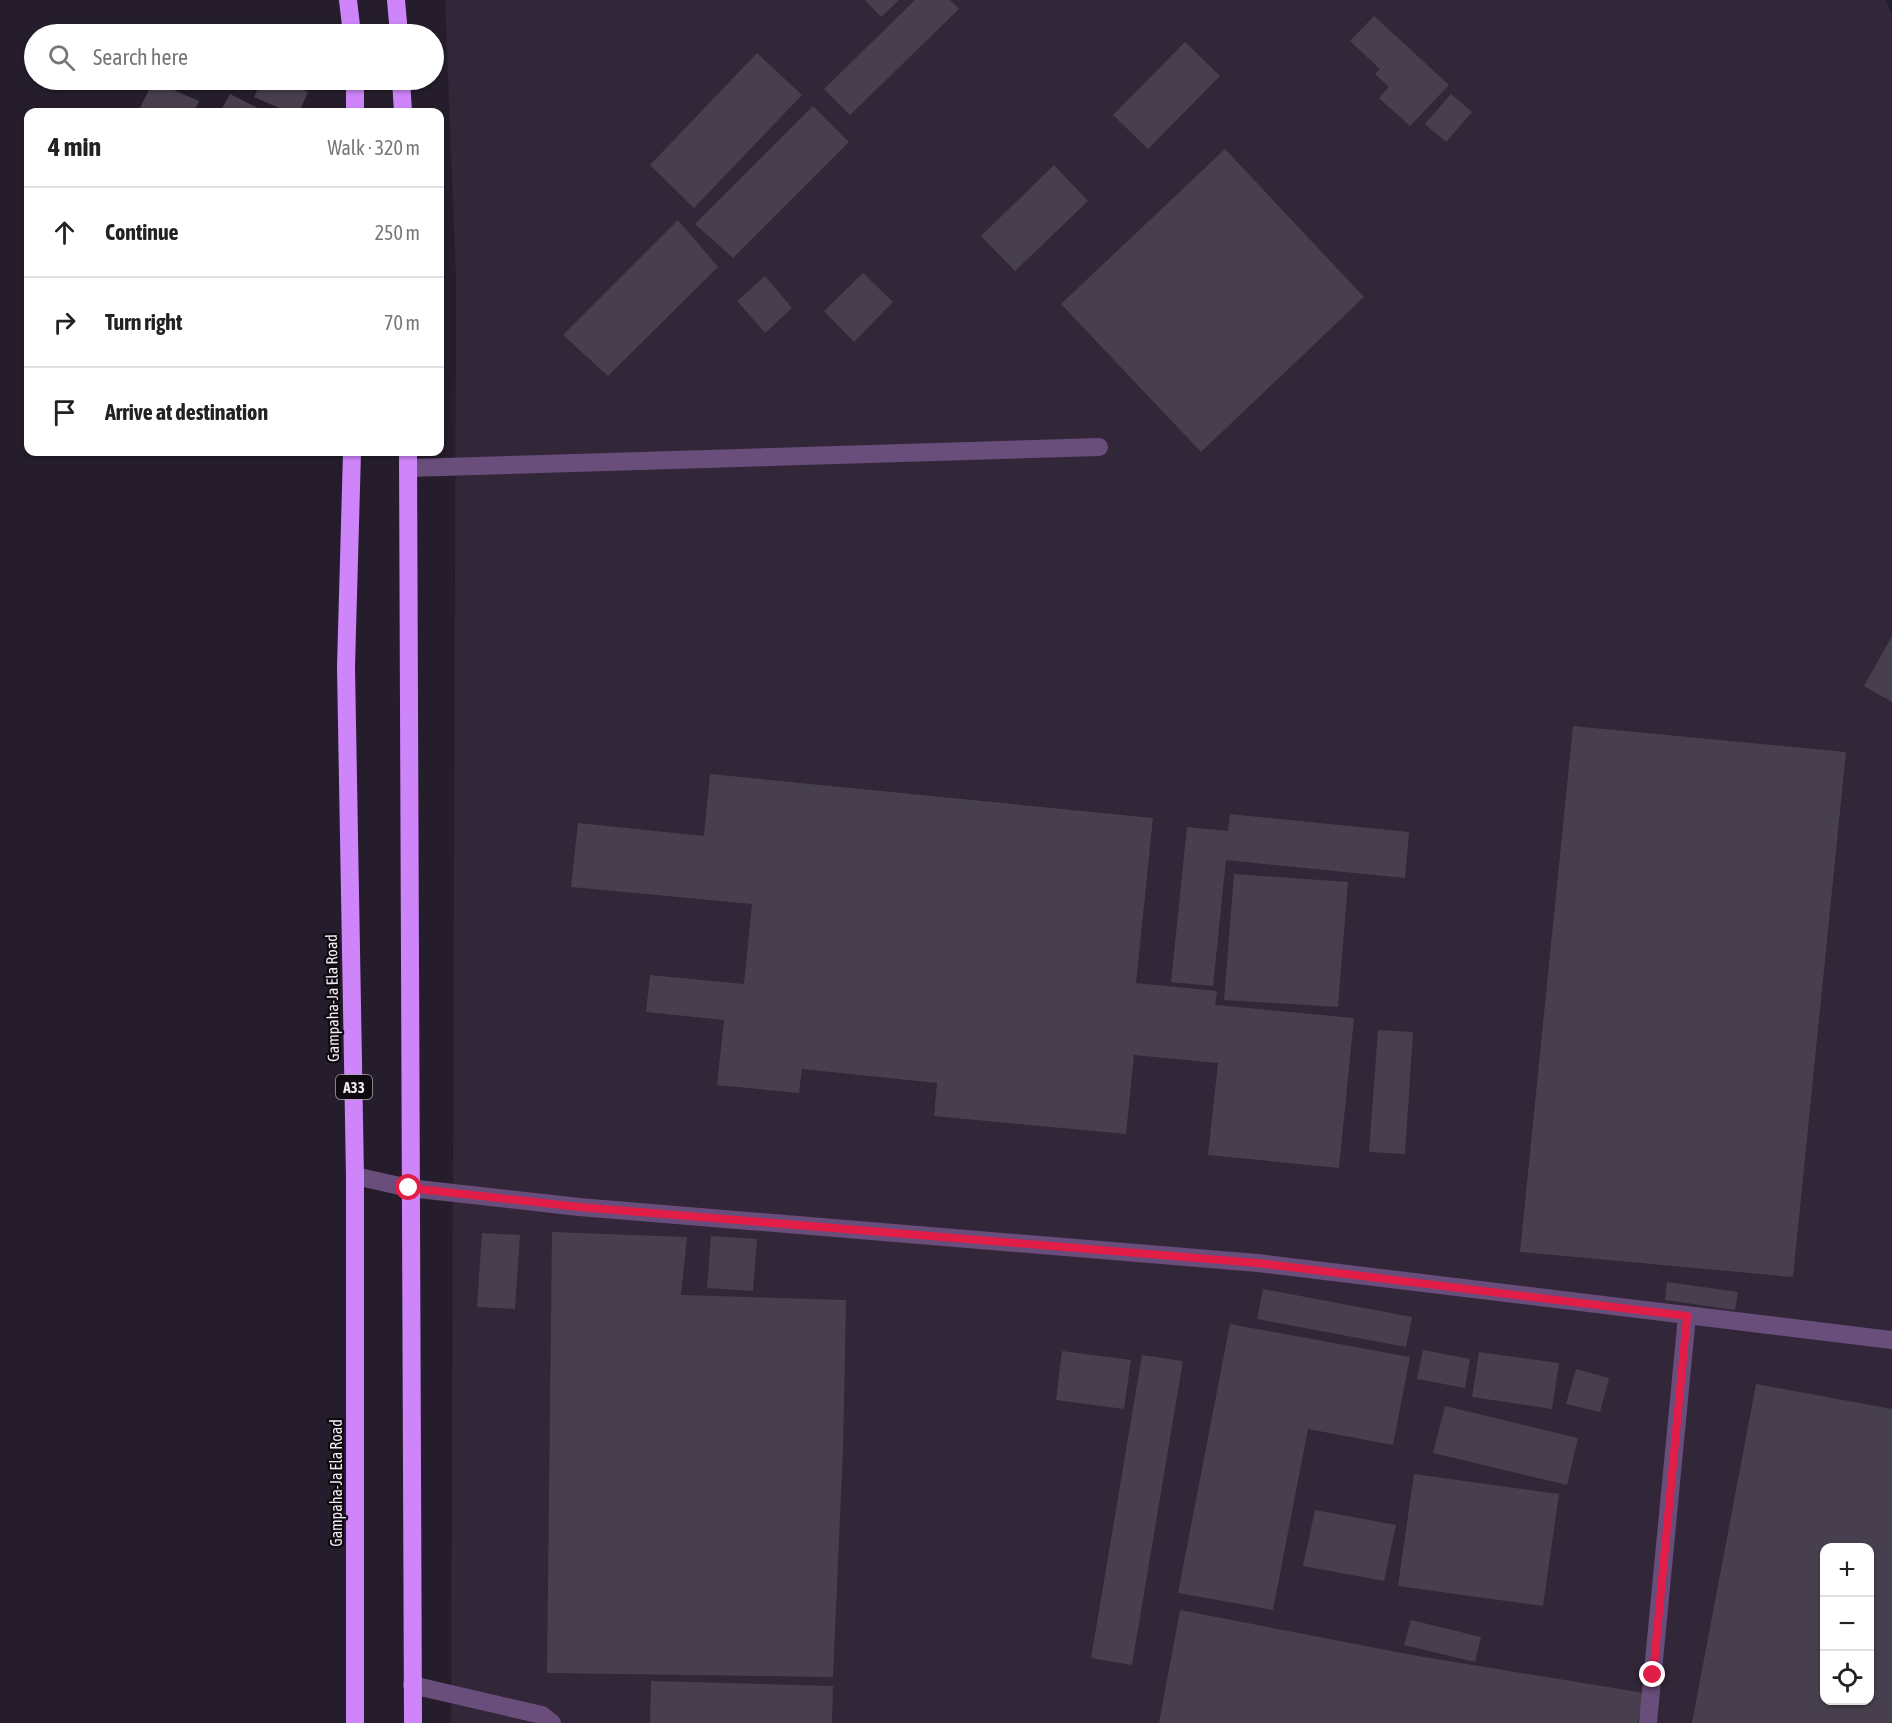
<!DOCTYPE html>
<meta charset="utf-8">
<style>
body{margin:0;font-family:"Asap Condensed",sans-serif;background:#f2f2f2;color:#222}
.controls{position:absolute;right:18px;bottom:18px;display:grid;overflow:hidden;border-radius:12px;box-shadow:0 2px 4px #0004}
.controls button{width:54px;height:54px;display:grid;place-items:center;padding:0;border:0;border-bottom:2px solid #e0e0e0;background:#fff;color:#222;font:30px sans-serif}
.stop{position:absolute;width:18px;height:18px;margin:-14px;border:4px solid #e11d48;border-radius:50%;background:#fff}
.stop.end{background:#e11d48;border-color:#fff;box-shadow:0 2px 6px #0008}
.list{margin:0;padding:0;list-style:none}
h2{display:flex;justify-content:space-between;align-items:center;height:78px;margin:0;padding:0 24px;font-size:26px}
h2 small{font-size:20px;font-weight:400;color:#767676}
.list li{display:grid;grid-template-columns:39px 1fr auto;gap:18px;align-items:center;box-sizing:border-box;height:90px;padding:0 24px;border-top:2px solid #e0e0e0}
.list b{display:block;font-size:22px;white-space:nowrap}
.list em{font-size:20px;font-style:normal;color:#767676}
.icon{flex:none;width:33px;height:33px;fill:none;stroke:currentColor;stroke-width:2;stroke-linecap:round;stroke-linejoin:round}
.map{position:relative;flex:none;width:1892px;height:1723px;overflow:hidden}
.search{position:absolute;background:#fff;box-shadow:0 2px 4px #0004;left:24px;top:24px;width:420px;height:66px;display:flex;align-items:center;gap:15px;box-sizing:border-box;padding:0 21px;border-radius:33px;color:#767676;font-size:22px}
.panel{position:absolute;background:#fff;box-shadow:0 2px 4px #0004;left:24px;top:108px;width:420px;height:348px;border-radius:12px}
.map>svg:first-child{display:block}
.built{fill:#322639;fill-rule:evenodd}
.building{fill:#473f4d;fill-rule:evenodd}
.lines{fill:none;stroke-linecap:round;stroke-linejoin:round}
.lane{stroke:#694d7b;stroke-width:18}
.highway{stroke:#ce85fa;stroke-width:18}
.route{stroke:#e11d48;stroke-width:8}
.labels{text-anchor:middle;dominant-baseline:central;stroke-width:4.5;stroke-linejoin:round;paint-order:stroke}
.shield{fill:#0d090f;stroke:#ada8b0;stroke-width:1.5}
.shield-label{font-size:15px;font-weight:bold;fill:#f1ecf5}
.street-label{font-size:16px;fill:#f1ecf5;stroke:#0d090f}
</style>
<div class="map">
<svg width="1892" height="1723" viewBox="0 0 1892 1723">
<rect width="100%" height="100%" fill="#251d2b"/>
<path class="built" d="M 445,0 L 1886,0 L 1892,15 L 1892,1723 L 451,1723 L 456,279 ZM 1824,1548 L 1870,1548 L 1870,1700 L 1824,1700 Z"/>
<g class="building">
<path d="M 865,0 L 899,0 L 881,17 Z"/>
<path d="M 915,0 L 950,0 L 959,9 L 850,115 L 824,89 Z"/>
<path d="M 1374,16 L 1449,85 L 1410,126 L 1379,98 L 1389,87 L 1375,74 L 1380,69 L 1350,41 Z"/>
<path d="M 1185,42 L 1220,76 L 1148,149 L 1113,115 Z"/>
<path d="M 757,53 L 802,95 L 694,208 L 650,165 Z"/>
<path d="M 262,80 L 280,80 L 308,92 L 299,112 L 288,112 L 254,97 Z"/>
<path d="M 153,81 L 199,101 L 194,112 L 138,112 Z"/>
<path d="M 230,94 L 266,112 L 220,112 Z"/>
<path d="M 1451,94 L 1472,112 L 1446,142 L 1425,124 Z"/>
<path d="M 813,106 L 849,142 L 733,258 L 695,224 Z"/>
<path d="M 1225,149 L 1364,297 L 1201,452 L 1061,304 Z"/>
<path d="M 1054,165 L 1088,201 L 1015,271 L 981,236 Z"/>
<path d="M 678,220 L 718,267 L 608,376 L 563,335 Z"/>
<path d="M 863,273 L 893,302 L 854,342 L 824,311 Z"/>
<path d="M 765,276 L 792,308 L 765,333 L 737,301 Z"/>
<path d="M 1892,636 L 1892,702 L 1864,686 Z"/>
<path d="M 1573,726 L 1846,752 L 1793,1277 L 1520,1252 Z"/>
<path d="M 710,774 L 1153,818 L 1136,983 L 1217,991 L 1215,1005 L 1354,1018 L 1339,1168 L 1208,1155 L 1218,1063 L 1134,1055 L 1126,1134 L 934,1116 L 937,1083 L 802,1069 L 799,1093 L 717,1085 L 724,1020 L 646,1012 L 650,975 L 744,984 L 752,904 L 571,887 L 578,823 L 704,836 Z"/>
<path d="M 1230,814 L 1409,832 L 1405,878 L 1226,860 L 1213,986 L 1171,982 L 1187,827 L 1228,831 Z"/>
<path d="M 1234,874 L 1348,882 L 1338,1007 L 1224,1000 Z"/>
<path d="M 1378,1030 L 1413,1032 L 1405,1154 L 1369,1152 Z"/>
<path d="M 552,1232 L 687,1237 L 681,1295 L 846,1300 L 843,1449 L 833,1677 L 547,1673 Z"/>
<path d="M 482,1233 L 520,1235 L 515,1309 L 477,1307 Z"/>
<path d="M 711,1236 L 757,1239 L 753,1291 L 707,1288 Z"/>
<path d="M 1667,1282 L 1738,1292 L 1735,1310 L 1665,1300 Z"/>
<path d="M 1263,1289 L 1412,1317 L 1406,1347 L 1257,1319 Z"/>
<path d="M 1230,1324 L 1410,1357 L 1393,1445 L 1308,1429 L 1273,1610 L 1178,1593 Z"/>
<path d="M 1423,1350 L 1470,1359 L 1465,1388 L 1417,1379 Z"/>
<path d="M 1062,1351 L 1131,1360 L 1124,1409 L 1056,1400 Z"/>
<path d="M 1479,1352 L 1559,1363 L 1552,1409 L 1472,1397 Z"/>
<path d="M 1142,1355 L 1183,1361 L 1132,1665 L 1091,1658 Z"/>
<path d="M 1576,1369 L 1609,1378 L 1600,1412 L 1566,1404 Z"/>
<path d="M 1756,1384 L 1892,1409 L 1892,1723 L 1692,1723 ZM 1824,1548 L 1870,1548 L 1870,1700 L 1824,1700 Z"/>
<path d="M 1445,1406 L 1578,1438 L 1567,1485 L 1433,1453 Z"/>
<path d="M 1414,1474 L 1559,1494 L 1543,1606 L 1398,1586 Z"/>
<path d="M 1315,1510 L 1396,1525 L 1384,1581 L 1303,1566 Z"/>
<path d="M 1180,1610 L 1412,1655 L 1644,1693 L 1638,1723 L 1159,1723 Z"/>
<path d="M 1411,1620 L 1481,1637 L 1475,1662 L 1404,1645 Z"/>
<path d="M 651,1681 L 833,1686 L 832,1723 L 650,1723 Z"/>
</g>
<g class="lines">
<g class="lane">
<path d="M 409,468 L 1099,447"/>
<path d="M 355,1176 L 409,1188 L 579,1207 L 1258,1263 L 1892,1340"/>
<path d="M 412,1685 L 542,1715 L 552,1723"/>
<path d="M 1648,1723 L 1687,1316"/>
</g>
<g class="highway">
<path d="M 348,0 L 352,34"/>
<path d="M 396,0 L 399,34"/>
<path d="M 355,80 L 355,112"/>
<path d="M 401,80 L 403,112"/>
<path d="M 352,452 L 346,667 L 355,1176 L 355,1723"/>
<path d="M 408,452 L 413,1723"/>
</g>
</g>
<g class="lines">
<path class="route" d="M 409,1188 L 579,1207 L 1257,1263 L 1687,1316 L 1653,1675"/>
</g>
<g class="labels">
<rect class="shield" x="336" y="1075" width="36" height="24" rx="4.5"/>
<g class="shield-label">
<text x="354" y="1087">A33</text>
</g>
<g class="street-label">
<text transform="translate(332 998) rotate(-91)">Gampaha-Ja Ela Road</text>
<text transform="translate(336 1483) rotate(-90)">Gampaha-Ja Ela Road</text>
</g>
</g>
</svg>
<div class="controls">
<button>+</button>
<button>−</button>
<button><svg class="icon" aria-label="locate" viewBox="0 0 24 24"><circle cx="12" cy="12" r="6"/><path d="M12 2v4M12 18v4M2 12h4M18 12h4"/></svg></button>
</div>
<div class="stop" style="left:409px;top:1188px"></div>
<div class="stop end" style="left:1653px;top:1675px"></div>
<div class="search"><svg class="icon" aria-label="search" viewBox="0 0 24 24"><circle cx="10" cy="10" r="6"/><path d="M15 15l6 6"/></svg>Search here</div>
<section class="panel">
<h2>4 min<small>Walk · 320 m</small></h2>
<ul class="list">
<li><svg class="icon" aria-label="ahead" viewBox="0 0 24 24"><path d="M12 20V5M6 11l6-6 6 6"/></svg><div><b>Continue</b></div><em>250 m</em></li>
<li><svg class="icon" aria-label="right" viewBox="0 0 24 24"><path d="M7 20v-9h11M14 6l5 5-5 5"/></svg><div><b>Turn right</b></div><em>70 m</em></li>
<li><svg class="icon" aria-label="arrive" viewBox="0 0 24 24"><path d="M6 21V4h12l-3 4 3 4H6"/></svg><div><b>Arrive at destination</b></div></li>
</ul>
</section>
</div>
